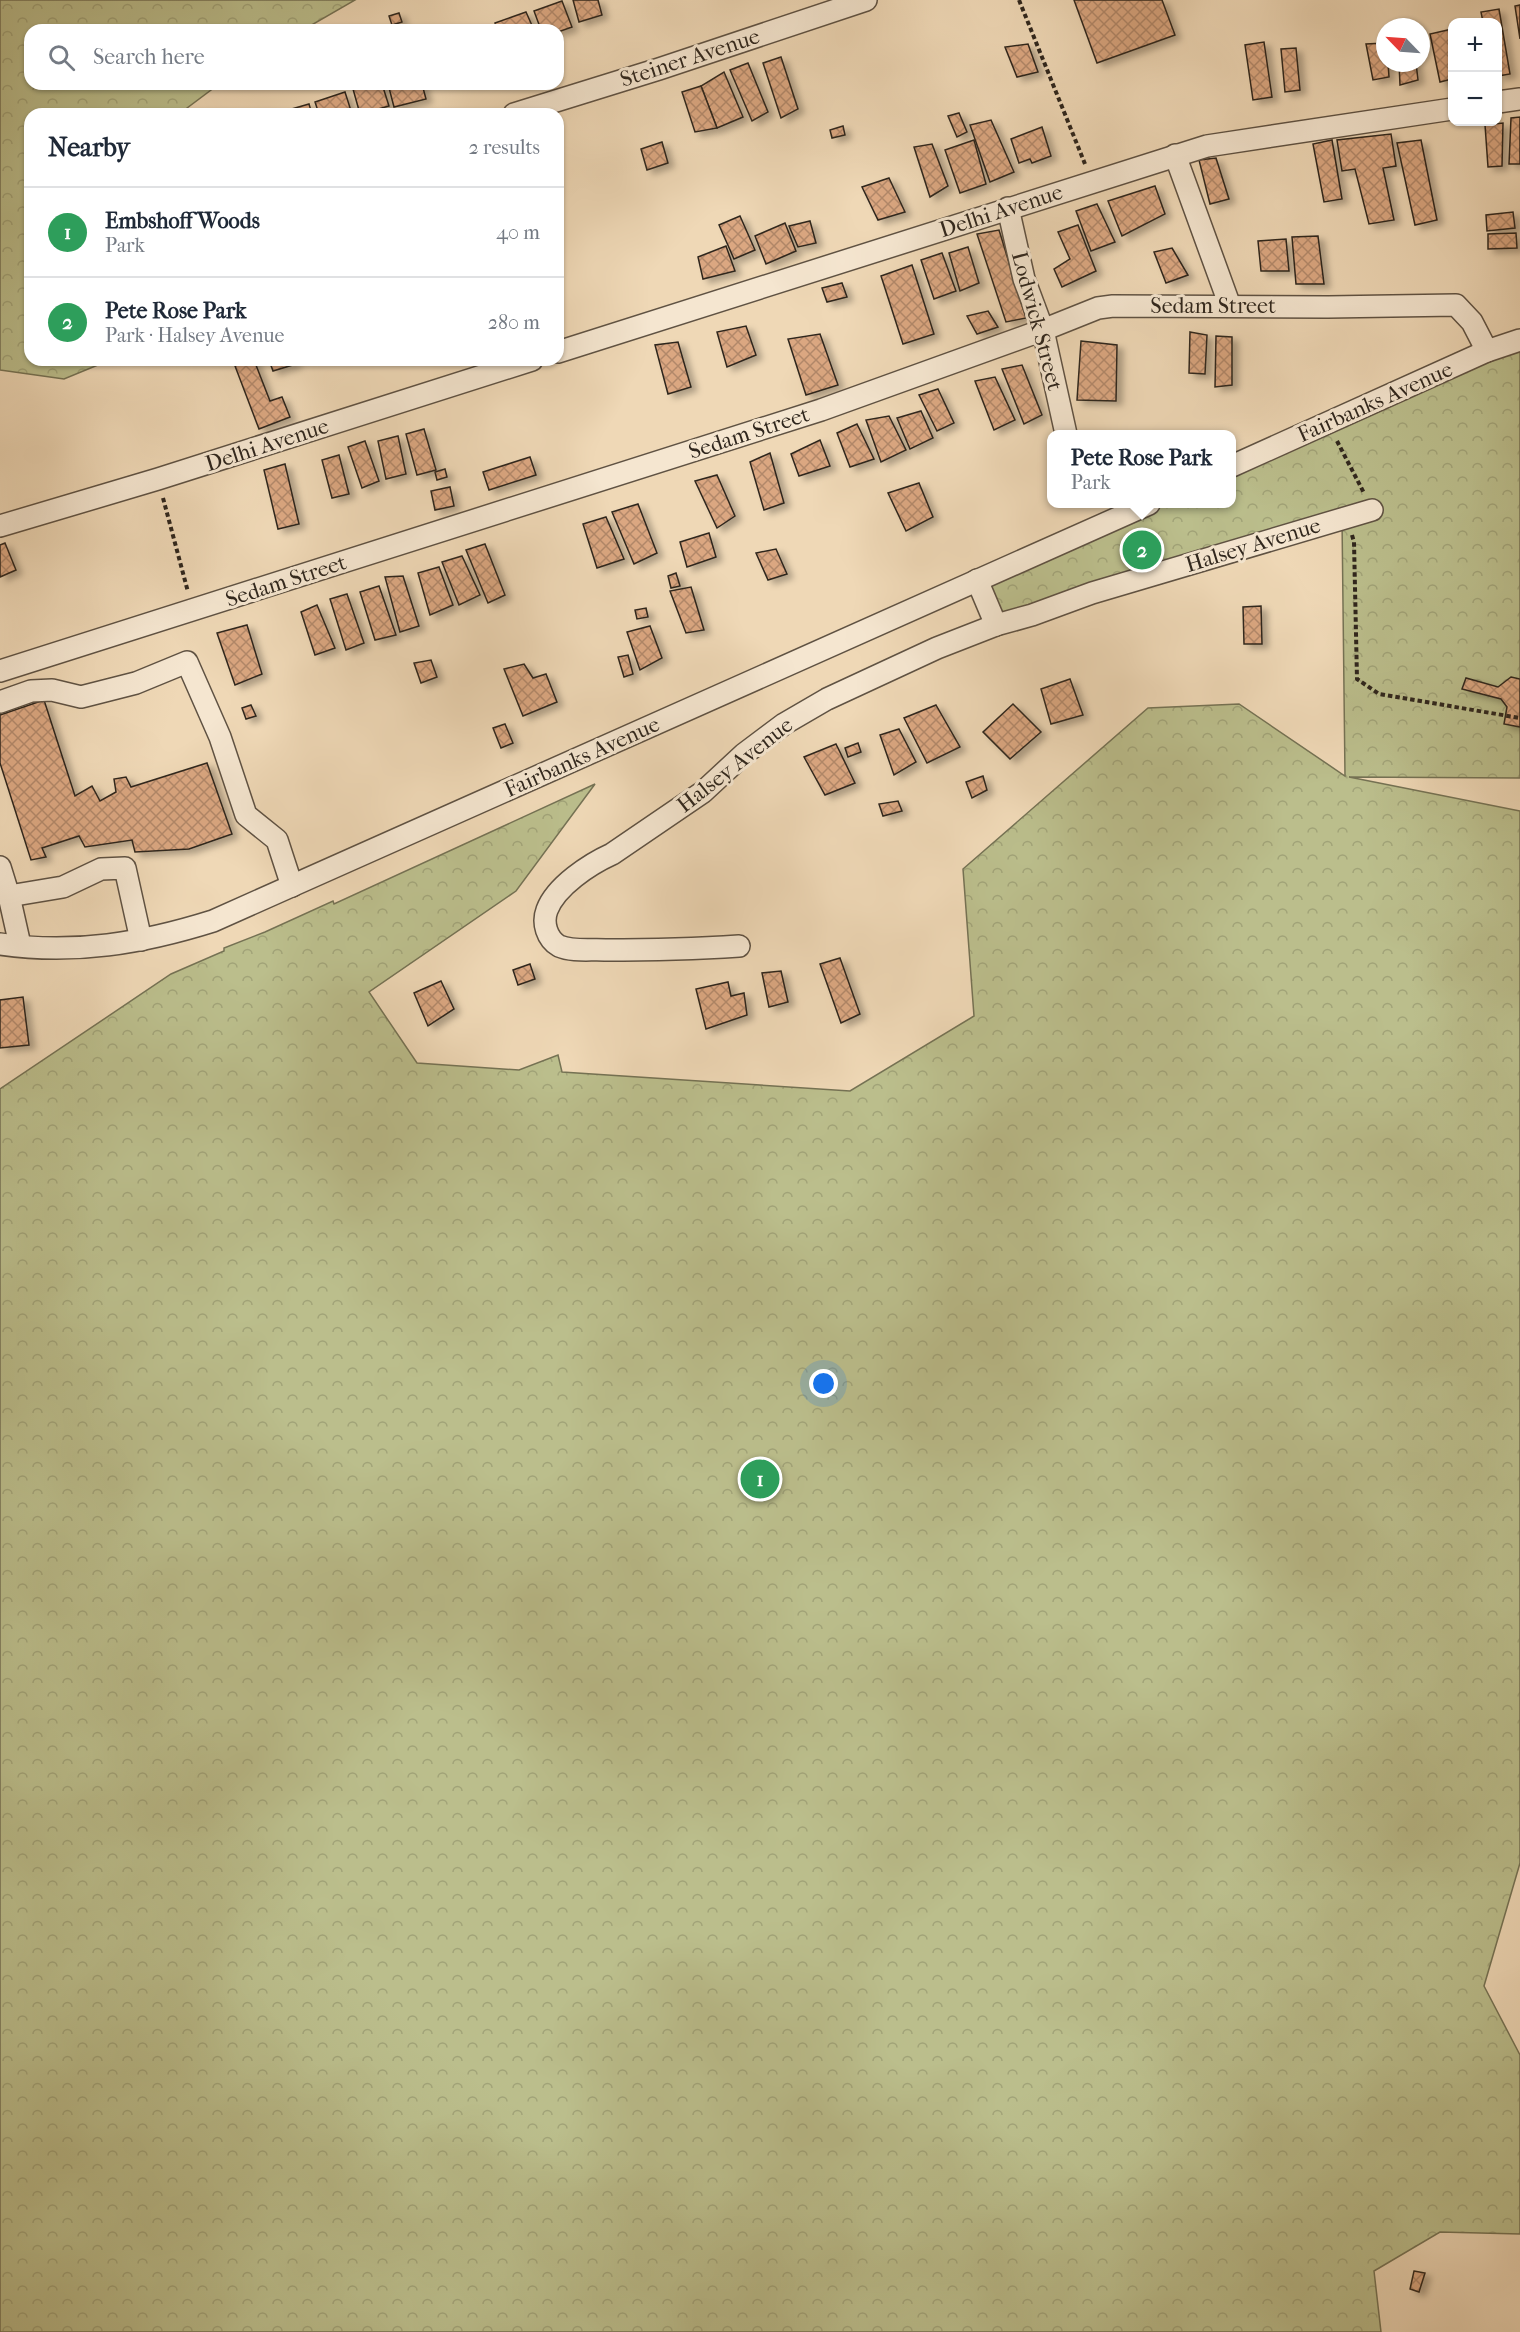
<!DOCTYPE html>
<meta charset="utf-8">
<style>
body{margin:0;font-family:"IM FELL French Canon",serif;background:#f6f6f7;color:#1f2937}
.controls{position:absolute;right:18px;top:18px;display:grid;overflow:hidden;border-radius:12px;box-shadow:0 2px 4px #0004}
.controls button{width:54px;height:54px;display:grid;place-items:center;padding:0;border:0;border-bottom:2px solid #e0e1e3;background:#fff;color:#1f2937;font:30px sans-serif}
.compass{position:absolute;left:1376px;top:18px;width:54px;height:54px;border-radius:50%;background:#fff;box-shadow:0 2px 4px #0004;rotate:295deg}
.you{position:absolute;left:824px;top:1384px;width:21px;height:21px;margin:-15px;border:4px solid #fff;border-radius:50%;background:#1a73e8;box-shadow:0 0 0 9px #1a73e833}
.badge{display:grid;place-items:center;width:39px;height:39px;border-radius:50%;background:#db2777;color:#fff;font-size:20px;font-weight:700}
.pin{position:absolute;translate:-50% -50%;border:3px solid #fff;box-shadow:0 2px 6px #0006}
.popup{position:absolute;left:1047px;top:430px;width:189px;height:78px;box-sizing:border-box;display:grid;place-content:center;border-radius:12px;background:#fff;filter:drop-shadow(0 2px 4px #0005);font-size:20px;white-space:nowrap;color:#747a83}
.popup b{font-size:22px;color:#1f2937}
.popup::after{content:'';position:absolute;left:50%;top:100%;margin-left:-12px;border:12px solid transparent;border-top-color:#fff}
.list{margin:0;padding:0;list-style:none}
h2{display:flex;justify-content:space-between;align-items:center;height:78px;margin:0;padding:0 24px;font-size:26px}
h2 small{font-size:20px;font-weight:400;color:#747a83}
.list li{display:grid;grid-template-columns:39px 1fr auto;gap:18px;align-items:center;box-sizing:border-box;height:90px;padding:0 24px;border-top:2px solid #e0e1e3}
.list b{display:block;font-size:22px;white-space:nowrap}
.list p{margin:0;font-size:20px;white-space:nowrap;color:#747a83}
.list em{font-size:20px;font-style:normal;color:#747a83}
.icon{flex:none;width:33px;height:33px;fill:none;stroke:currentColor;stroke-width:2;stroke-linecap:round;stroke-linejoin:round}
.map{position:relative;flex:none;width:1520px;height:2332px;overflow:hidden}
.search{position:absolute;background:#fff;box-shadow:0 2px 4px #0004;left:24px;top:24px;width:540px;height:66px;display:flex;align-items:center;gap:15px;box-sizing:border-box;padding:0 21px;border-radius:18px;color:#747a83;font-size:22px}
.panel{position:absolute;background:#fff;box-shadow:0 2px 4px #0004;left:24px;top:108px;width:540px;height:258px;border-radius:18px}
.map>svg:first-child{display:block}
.forest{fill:url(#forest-crowns);stroke:#757254;stroke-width:1.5}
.building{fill:url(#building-cross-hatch);stroke:#2f261d;stroke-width:1.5;filter:url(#shadow)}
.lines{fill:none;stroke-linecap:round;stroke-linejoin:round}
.minor-casing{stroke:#5f5243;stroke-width:24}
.path{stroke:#2f261d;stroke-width:4;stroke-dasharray:4.5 3;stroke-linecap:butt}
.minor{stroke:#f5e6d0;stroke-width:21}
.labels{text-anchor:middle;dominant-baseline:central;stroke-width:6;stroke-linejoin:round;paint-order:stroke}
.street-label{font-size:22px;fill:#2f261d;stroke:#f5e6d0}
</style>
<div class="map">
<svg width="1520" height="2332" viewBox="0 0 1520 2332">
<defs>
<pattern id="forest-crowns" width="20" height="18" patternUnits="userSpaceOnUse" patternTransform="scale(1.5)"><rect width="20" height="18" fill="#bbbe8c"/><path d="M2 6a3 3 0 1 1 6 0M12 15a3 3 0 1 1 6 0" fill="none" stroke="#a1a378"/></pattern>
<pattern id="building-cross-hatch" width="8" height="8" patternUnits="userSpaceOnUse" patternTransform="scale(1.5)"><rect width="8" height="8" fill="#dba781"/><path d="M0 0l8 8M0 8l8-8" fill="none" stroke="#b28869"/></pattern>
<filter id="shadow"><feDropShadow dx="6" dy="4" stdDeviation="3" flood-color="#0004"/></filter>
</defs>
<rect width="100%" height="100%" fill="#efd8b6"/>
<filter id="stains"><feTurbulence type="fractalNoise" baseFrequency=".00333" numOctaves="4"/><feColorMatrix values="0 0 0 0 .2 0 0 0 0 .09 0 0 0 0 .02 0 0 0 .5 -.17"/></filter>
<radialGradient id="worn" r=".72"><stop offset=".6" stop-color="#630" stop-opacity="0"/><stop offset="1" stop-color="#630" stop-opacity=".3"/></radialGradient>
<g class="forest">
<path d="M 0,0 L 355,0 L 303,30 L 30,30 L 30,84 L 219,84 L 179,114 L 30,114 L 30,360 L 110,360 L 64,379 L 0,370 Z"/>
<path d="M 1520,340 L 1520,778 L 1349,777 L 1520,811 L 1520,1863 L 1484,1986 L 1520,2055 L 1520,2234 L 1440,2232 L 1374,2271 L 1381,2332 L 0,2332 L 0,1089 L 171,974 L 224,951 L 224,948 L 265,932 L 333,901 L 334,904 L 595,784 L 516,891 L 369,992 L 417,1063 L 519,1070 L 558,1055 L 562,1072 L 850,1091 L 974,1016 L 963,869 L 1148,708 L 1239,704 L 1345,776 L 1342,519 L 996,625 L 977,580 L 1149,504 L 1232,504 L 1232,466 Z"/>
</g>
<g class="building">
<path d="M 573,0 L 598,0 L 602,15 L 579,22 Z"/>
<path d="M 1074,0 L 1162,0 L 1175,35 L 1097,63 Z"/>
<path d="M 562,1 L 572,27 L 558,32 L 558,30 L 541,30 L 534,11 Z"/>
<path d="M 1520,5 L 1520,39 L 1515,6 Z"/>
<path d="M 1499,9 L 1510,74 L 1498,76 L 1498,22 L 1483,22 L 1481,12 Z"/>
<path d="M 526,12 L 534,30 L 497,30 L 495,23 Z"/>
<path d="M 399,13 L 402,22 L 392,25 L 389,16 Z"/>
<path d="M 1452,29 L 1452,79 L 1440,82 L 1430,34 Z"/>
<path d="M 1264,42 L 1272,97 L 1253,100 L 1245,45 Z"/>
<path d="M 1385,43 L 1385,63 L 1388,63 L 1389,77 L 1373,80 L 1366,44 Z"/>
<path d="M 1028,44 L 1038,72 L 1017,77 L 1005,47 Z"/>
<path d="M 1296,48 L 1300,90 L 1285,92 L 1281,49 Z"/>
<path d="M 781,57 L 798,109 L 781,118 L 763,63 Z"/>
<path d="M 748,63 L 768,112 L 752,121 L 730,70 Z"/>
<path d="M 1399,63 L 1416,63 L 1418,80 L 1400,85 Z"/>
<path d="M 724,72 L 743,117 L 717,128 L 701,86 Z"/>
<path d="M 370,84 L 382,84 L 389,106 L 360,114 L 353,89 Z"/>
<path d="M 388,84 L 422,84 L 426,99 L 394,107 Z"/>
<path d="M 701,86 L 717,128 L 695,132 L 682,92 Z"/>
<path d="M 345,92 L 352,114 L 319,114 L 315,102 Z"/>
<path d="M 309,104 L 312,114 L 281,114 L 281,112 Z"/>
<path d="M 959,113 L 967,132 L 957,137 L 948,116 Z"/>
<path d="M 1520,117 L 1520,164 L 1509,164 L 1511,118 Z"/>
<path d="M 991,120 L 1014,172 L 990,182 L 970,125 Z"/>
<path d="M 1503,123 L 1502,166 L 1488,167 L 1485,125 Z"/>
<path d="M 843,126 L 845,135 L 832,138 L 830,130 Z"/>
<path d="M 1042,127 L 1051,156 L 1032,163 L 1030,159 L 1019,163 L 1011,139 Z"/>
<path d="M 1391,134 L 1396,166 L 1383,168 L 1394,220 L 1369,224 L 1355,169 L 1342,171 L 1337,140 Z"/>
<path d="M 974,140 L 986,184 L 960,193 L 945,150 Z"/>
<path d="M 1332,140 L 1342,199 L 1324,202 L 1313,144 Z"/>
<path d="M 1421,140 L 1437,220 L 1415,225 L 1397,143 Z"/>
<path d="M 662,142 L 668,163 L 647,170 L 641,149 Z"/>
<path d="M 932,144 L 948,186 L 930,197 L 914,147 Z"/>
<path d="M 1216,158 L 1229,199 L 1210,204 L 1199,160 Z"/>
<path d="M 889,178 L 905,212 L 878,220 L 862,187 Z"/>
<path d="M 1155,186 L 1165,214 L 1122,236 L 1108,201 Z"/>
<path d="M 1097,204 L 1115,242 L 1091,251 L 1076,211 Z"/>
<path d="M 1513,212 L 1515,228 L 1487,231 L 1486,215 Z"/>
<path d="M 740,216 L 755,250 L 734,259 L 719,225 Z"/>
<path d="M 810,221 L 816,243 L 798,247 L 789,226 Z"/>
<path d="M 785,223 L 796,251 L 766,264 L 755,236 Z"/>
<path d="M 1078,225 L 1096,271 L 1062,287 L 1054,269 L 1070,259 L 1058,232 Z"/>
<path d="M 999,230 L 1026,318 L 1006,322 L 977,234 Z"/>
<path d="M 1516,233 L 1517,248 L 1488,249 L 1488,234 Z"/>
<path d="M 1318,236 L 1324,284 L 1296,284 L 1292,237 Z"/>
<path d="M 1286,239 L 1289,271 L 1261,271 L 1258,241 Z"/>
<path d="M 726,246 L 735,271 L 703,279 L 698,257 Z"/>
<path d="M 968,247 L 979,283 L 960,291 L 949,253 Z"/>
<path d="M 1172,248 L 1188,275 L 1166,283 L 1154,252 Z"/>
<path d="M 942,253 L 956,291 L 934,299 L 921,260 Z"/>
<path d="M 912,265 L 934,334 L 903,344 L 881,276 Z"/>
<path d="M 842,283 L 847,297 L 827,302 L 822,288 Z"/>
<path d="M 988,311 L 998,327 L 977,334 L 967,316 Z"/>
<path d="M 746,326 L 756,355 L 727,367 L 717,332 Z"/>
<path d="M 1190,332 L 1207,335 L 1205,374 L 1189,373 Z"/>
<path d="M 820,334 L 838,385 L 806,395 L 788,339 Z"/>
<path d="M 1216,336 L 1232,337 L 1232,385 L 1215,387 Z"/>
<path d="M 1081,341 L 1117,345 L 1116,401 L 1077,400 Z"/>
<path d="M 678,342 L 691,387 L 668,394 L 655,345 Z"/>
<path d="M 250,360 L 254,360 L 270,401 L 282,397 L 290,417 L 259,429 L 235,366 Z"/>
<path d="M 269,360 L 294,360 L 296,364 L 273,371 Z"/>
<path d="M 1022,365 L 1042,415 L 1024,424 L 1002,369 Z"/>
<path d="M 995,377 L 1015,420 L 994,430 L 975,381 Z"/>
<path d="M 938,389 L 954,423 L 937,431 L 919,395 Z"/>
<path d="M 921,411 L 933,438 L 910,449 L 897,418 Z"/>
<path d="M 889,416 L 906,450 L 881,462 L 866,420 Z"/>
<path d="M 857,424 L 874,459 L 850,467 L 837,433 Z"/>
<path d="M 424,429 L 436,470 L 417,475 L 406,434 Z"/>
<path d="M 398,436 L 406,474 L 386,479 L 378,441 Z"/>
<path d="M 820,440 L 830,466 L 799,476 L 791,454 Z"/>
<path d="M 365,441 L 379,481 L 362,488 L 348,447 Z"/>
<path d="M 770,453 L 784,503 L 764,510 L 750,462 Z"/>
<path d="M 339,455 L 349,494 L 332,498 L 322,460 Z"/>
<path d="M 530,457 L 536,475 L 489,490 L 483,472 Z"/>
<path d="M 285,464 L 299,524 L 278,529 L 264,470 Z"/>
<path d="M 445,469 L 447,477 L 437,480 L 435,472 Z"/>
<path d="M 717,475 L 735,516 L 717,528 L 695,481 Z"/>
<path d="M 919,483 L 933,517 L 906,531 L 888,493 Z"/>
<path d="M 450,487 L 454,506 L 435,510 L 431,491 Z"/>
<path d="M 638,504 L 657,553 L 634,564 L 612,512 Z"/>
<path d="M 606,517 L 624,559 L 597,568 L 583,524 Z"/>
<path d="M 709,533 L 716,557 L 687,567 L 680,542 Z"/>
<path d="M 5,543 L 16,570 L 0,577 L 0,545 Z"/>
<path d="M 485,544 L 505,595 L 488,603 L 466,550 Z"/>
<path d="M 776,549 L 787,574 L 768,580 L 756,553 Z"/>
<path d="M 462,556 L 480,595 L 459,605 L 442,562 Z"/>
<path d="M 439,567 L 453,605 L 430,615 L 418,573 Z"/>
<path d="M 676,573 L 680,586 L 671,588 L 668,576 Z"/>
<path d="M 403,576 L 419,626 L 400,632 L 385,577 Z"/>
<path d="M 379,586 L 396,635 L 375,640 L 360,592 Z"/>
<path d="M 691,587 L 704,630 L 686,633 L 670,591 Z"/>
<path d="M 347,594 L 364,643 L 346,650 L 330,599 Z"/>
<path d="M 317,605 L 335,648 L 315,655 L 301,612 Z"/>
<path d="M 1261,606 L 1262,644 L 1244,644 L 1243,607 Z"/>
<path d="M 646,608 L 648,617 L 637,619 L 635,610 Z"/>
<path d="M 247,625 L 262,674 L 235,685 L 217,633 Z"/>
<path d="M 650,626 L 662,658 L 640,670 L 627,632 Z"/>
<path d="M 628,655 L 633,674 L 624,677 L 618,657 Z"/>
<path d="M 431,660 L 437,677 L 421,683 L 414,663 Z"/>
<path d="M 524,664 L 533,678 L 546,674 L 557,702 L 523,716 L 504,669 Z"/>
<path d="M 1511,677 L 1520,679 L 1520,727 L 1504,724 L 1507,707 L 1501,699 L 1462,689 L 1466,678 L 1498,687 Z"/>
<path d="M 1070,679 L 1083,715 L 1051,724 L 1041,689 Z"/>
<path d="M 44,700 L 75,796 L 92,786 L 100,801 L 116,792 L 114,779 L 126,777 L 131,787 L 207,763 L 232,834 L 189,849 L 135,852 L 132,840 L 85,847 L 79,836 L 42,848 L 46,857 L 31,860 L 0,763 L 0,715 Z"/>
<path d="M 1013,704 L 1041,732 L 1010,759 L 983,732 Z"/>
<path d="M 251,705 L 256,716 L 246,719 L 242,708 Z"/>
<path d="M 936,705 L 960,747 L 927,763 L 904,718 Z"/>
<path d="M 505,724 L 513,743 L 501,748 L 493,728 Z"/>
<path d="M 899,729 L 916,762 L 894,775 L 880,735 Z"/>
<path d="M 858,743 L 861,752 L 848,757 L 845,748 Z"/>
<path d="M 836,744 L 855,783 L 825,795 L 804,757 Z"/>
<path d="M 983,776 L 987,790 L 972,798 L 966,782 Z"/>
<path d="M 898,801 L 902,811 L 883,816 L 879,804 Z"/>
<path d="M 840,958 L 860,1014 L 841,1023 L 820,964 Z"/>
<path d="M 530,964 L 535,979 L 518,985 L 513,970 Z"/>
<path d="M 781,971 L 788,1002 L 769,1007 L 762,973 Z"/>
<path d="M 441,981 L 454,1009 L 428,1026 L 414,993 Z"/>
<path d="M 728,982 L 731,996 L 744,993 L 747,1015 L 706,1029 L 696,989 Z"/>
<path d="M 23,997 L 29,1045 L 0,1048 L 0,1000 Z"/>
<path d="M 1414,2271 L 1425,2273 L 1419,2292 L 1410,2289 Z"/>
</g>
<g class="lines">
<g class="minor-casing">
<g id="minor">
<path d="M 1498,102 L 1520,99"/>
<path d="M 514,114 L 659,69 L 866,0"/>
<path d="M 1175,155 L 1230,306"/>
<path d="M 1008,208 L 1024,279 L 1043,330 L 1066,434"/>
<path d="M 558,352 L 1207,146 L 1452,109"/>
<path d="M 1232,466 L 1487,351 L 1520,340"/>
<path d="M 0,526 L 158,479 L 532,360"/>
<path d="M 977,580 L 996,625"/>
<path d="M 0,671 L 821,410 L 1043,330 L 1098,308 L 1113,306 L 1328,307 L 1456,305 L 1472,322 L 1487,351"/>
<path d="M 0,702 L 31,691 L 52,690 L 81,697 L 136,683 L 187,662 L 220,737 L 246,815 L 277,840 L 292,886"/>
<path d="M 0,867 L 9,896 L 20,945"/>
<path d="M 9,896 L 63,887 L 101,869 L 125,868 L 141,940"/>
<path d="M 0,944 C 74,955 143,943 213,921 L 1149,504"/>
<path d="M 739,946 C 694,949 650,950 605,950 C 591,949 573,952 559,946 C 547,939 542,923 547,910 C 556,886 590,864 612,854 L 703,792 L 744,754 L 784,724 L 827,699 L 937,648 L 996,625 L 1032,615 L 1092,593 L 1372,510"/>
</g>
</g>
<g class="path">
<path d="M 1019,0 L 1085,164"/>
<path d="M 1337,441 L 1364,493"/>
<path d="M 163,498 L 188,592"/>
<path d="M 1352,535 L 1354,542 L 1357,679 L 1379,694 L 1520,718"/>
</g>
<use href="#minor" class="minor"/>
</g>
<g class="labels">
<g class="street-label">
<text transform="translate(690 58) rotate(-18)">Steiner Avenue</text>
<text transform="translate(1001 211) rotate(-18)">Delhi Avenue</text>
<text x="1213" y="306">Sedam Street</text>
<text transform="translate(1037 321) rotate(75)">Lodwick Street</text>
<text transform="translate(1375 402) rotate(-24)">Fairbanks Avenue</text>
<text transform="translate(749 433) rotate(-18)">Sedam Street</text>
<text transform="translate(267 445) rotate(-18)">Delhi Avenue</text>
<text transform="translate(1253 545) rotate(-17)">Halsey Avenue</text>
<text transform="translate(286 581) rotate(-18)">Sedam Street</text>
<text transform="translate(582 757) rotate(-24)">Fairbanks Avenue</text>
<text transform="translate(735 765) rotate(-38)">Halsey Avenue</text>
</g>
</g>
<rect width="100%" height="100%" filter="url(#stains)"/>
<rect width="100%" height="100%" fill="url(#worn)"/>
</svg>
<div class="controls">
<button>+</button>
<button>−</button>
</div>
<svg class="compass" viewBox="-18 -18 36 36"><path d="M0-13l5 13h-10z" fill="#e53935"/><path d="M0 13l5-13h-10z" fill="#747a83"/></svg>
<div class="you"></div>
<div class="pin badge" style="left:760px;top:1479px;background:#2e9e5b">1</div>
<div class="pin badge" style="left:1142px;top:550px;background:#2e9e5b">2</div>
<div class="popup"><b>Pete Rose Park</b>Park</div>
<div class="search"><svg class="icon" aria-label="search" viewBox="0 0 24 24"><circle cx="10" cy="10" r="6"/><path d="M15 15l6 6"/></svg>Search here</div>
<section class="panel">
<h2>Nearby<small>2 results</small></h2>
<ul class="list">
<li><span class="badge" style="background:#2e9e5b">1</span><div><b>Embshoff Woods</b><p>Park</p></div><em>40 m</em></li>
<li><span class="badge" style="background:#2e9e5b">2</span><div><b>Pete Rose Park</b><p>Park · Halsey Avenue</p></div><em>280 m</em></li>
</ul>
</section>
</div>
